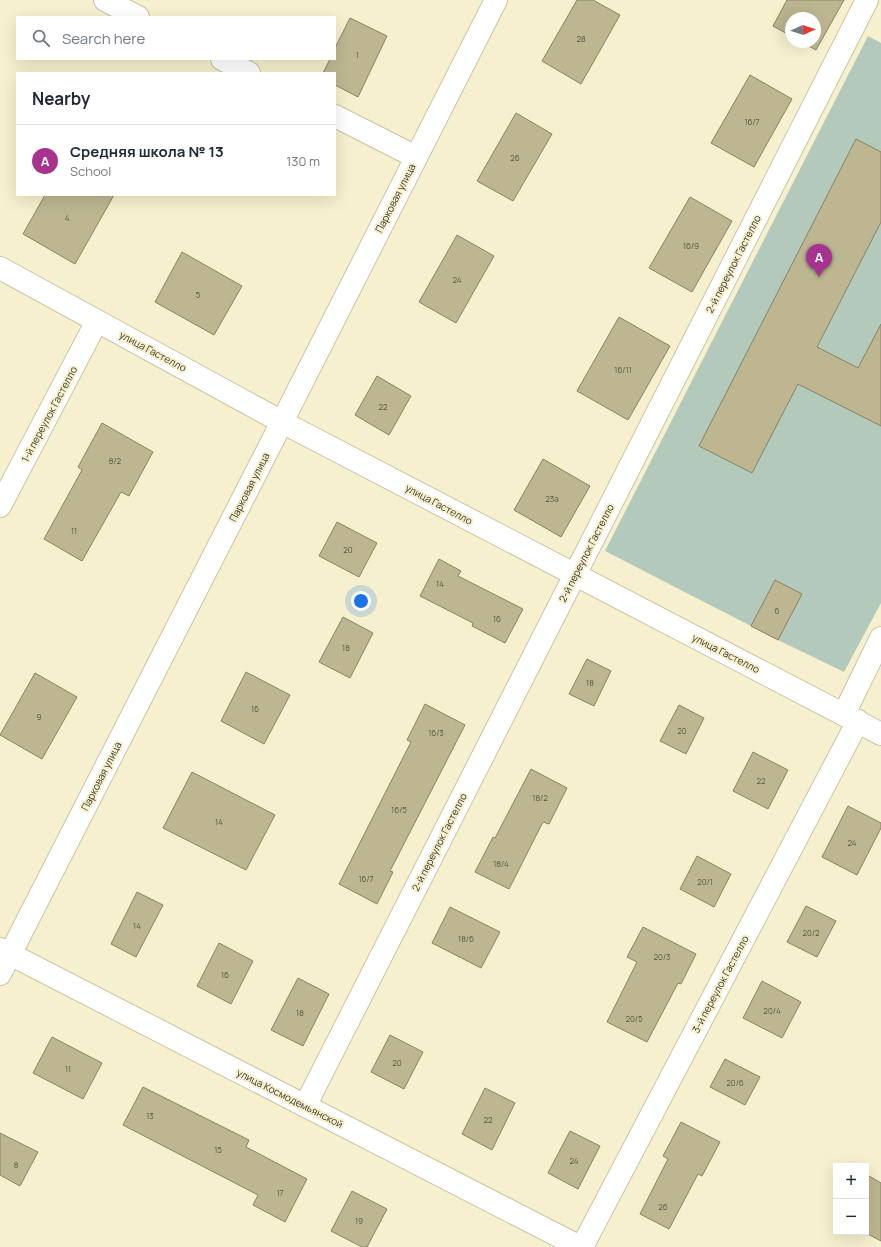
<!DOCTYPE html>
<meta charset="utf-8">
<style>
body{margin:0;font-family:Manrope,sans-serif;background:#f2f2f3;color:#1f2937}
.controls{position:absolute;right:12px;bottom:12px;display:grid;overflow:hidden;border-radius:0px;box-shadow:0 4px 16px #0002}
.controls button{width:36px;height:36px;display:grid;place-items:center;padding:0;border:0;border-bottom:1px solid #e0e1e3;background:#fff;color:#1f2937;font:20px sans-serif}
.compass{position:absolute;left:785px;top:12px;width:36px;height:36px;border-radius:50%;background:#fff;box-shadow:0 4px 16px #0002;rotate:87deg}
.you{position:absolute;left:361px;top:601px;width:14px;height:14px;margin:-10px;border:3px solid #fff;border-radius:50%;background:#1a73e8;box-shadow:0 0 0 6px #1a73e833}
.badge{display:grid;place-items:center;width:26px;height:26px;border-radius:50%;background:#a6348f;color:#fff;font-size:13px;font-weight:700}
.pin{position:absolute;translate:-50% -33px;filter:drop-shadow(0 1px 2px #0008)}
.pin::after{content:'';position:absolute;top:21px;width:14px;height:12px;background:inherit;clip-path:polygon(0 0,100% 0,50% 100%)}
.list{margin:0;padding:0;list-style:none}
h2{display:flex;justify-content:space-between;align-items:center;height:52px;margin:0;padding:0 16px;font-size:17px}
h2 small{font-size:13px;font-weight:400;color:#747a83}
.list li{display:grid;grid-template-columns:26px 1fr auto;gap:12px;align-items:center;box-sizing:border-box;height:72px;padding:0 16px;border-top:1px solid #e0e1e3}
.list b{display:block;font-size:15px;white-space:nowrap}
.list p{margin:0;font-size:13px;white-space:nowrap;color:#747a83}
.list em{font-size:13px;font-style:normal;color:#747a83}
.icon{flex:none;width:22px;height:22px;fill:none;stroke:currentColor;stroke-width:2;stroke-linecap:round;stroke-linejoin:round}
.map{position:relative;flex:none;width:881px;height:1247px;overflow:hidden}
.search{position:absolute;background:#fff;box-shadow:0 4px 16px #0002;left:16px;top:16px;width:320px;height:44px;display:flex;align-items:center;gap:10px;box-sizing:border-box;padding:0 14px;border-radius:0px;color:#747a83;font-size:15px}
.panel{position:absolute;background:#fff;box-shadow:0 4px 16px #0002;left:16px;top:72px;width:320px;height:124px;border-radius:0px}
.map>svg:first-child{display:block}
.green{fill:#b2c9bb}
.building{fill:#bdb691;stroke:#888364}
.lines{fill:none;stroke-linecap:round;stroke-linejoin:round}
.street-casing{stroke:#cbc5a4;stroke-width:24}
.street{stroke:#fff;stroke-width:22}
.labels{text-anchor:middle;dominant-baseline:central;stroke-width:4;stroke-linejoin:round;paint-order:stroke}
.number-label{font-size:8px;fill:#5c5844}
.street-label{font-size:10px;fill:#3b392b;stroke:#f6f0ce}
</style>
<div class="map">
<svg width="881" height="1247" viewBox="0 0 881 1247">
<rect width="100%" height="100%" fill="#f6f0ce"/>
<path class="green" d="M 868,36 L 881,43 L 881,603 L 844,672 L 778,640 L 605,551 Z"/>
<g class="building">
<path d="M 577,0 L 593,0 L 620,15 L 581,84 L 542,61 Z"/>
<path d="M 787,0 L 844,0 L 816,50 L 801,42 L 815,42 L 815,18 L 791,18 L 791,36 L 773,26 Z"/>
<path d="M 350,18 L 387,36 L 358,97 L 335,85 L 335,73 L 323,73 L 330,59 L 335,59 L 335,48 Z"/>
<path d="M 750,75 L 792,99 L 754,167 L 711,143 Z"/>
<path d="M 516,113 L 552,134 L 513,201 L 477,181 Z"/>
<path d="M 856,139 L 881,152 L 881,222 L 817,347 L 858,368 L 881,324 L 881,426 L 798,384 L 752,473 L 699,446 Z"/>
<path d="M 45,195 L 114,195 L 75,264 L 23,234 Z"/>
<path d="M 690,197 L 732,221 L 692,292 L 649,268 Z"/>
<path d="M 457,235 L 494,256 L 456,323 L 419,302 Z"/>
<path d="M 182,252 L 242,286 L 214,335 L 155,302 Z"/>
<path d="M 619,317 L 670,346 L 628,420 L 577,391 Z"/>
<path d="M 377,376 L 411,396 L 389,435 L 355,415 Z"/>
<path d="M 102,423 L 153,452 L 129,496 L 121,492 L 82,561 L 44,539 L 82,470 L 78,467 Z"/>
<path d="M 543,459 L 590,486 L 561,537 L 514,510 Z"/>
<path d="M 337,522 L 377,543 L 359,577 L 319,556 Z"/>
<path d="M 439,559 L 461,571 L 458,576 L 523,609 L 505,643 L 472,626 L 473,623 L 420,596 Z"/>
<path d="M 775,580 L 802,594 L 778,640 L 751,626 Z"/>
<path d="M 343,617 L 373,633 L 350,678 L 319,662 Z"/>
<path d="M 587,659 L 611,671 L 594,706 L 569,694 Z"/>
<path d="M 246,672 L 290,695 L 264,744 L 221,721 Z"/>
<path d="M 35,673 L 77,697 L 42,759 L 0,735 Z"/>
<path d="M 425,704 L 465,725 L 390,871 L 393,872 L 377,904 L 339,884 L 411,742 L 407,740 Z"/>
<path d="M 679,705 L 704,718 L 686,754 L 660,741 Z"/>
<path d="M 753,752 L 788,770 L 768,809 L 733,791 Z"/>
<path d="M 531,769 L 567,788 L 549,824 L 543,822 L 509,889 L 475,872 L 493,837 L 495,838 Z"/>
<path d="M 192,772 L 275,815 L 246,870 L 163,828 Z"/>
<path d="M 848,806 L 881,823 L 881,828 L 857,875 L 822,857 Z"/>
<path d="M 697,856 L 731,874 L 714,907 L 680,889 Z"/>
<path d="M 137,892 L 163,905 L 136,957 L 111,944 Z"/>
<path d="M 806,906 L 836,921 L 817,957 L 787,942 Z"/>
<path d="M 450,907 L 500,932 L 481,968 L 432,943 Z"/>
<path d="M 643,927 L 696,954 L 681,984 L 678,983 L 647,1042 L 607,1022 L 637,962 L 627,957 Z"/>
<path d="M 219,943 L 253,961 L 231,1004 L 197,986 Z"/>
<path d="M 298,978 L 329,994 L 303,1046 L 271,1030 Z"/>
<path d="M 762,981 L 801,1002 L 782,1038 L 743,1018 Z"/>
<path d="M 390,1035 L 423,1052 L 404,1089 L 371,1072 Z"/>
<path d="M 52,1037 L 102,1063 L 83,1099 L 33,1073 Z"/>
<path d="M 725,1059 L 760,1077 L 745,1105 L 710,1087 Z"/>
<path d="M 143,1087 L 249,1140 L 246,1147 L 307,1179 L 285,1222 L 253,1205 L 258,1195 L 123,1125 Z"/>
<path d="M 485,1088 L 515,1103 L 492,1150 L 462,1134 Z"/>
<path d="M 681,1122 L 720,1142 L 702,1176 L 698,1174 L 669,1229 L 640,1214 L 668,1159 L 663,1156 Z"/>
<path d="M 570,1131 L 600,1146 L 578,1189 L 548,1173 Z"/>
<path d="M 0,1133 L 38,1152 L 20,1186 L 0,1175 Z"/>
<path d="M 866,1174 L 869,1176 L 881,1183 L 881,1241 L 864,1232 L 866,1232 Z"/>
<path d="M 352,1191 L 387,1209 L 367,1247 L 362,1247 L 331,1231 Z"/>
</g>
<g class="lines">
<g class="street-casing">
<g id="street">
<path d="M 105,0 L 138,17"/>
<path d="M 222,59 L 249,73"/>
<path d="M 335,116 L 416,157"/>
<path d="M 0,268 L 282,422 L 881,734"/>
<path d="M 0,506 L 97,321"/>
<path d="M 844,714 L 881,638"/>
<path d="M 0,949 L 580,1247"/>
<path d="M 0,974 L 282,422 L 496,0"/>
<path d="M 305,1106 L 867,0"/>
<path d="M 582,1247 L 858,721"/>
</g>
</g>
<use href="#street" class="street"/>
</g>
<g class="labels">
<g class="number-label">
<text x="581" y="38">28</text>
<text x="357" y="54">1</text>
<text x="752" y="121">16/7</text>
<text x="515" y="157">26</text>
<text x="67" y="217">4</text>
<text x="691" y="245">16/9</text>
<text x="457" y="279">24</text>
<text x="198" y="294">5</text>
<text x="623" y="369">16/11</text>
<text x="383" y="406">22</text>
<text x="115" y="460">8/2</text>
<text x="552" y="498">23а</text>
<text x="74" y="530">11</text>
<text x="348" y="549">20</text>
<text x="440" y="583">14</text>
<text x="777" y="610">6</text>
<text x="497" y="618">16</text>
<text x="346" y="647">18</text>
<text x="590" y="682">18</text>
<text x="255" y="708">16</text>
<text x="39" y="716">9</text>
<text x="682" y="730">20</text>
<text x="436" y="732">16/3</text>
<text x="761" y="780">22</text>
<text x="540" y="797">18/2</text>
<text x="399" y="809">16/5</text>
<text x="219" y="821">14</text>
<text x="852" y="842">24</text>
<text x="501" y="863">18/4</text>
<text x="366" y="878">16/7</text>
<text x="705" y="881">20/1</text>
<text x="137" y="925">14</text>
<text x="811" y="932">20/2</text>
<text x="466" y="938">18/6</text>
<text x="662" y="956">20/3</text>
<text x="225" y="974">16</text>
<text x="772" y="1010">20/4</text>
<text x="300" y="1012">18</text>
<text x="634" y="1018">20/5</text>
<text x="397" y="1062">20</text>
<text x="68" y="1068">11</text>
<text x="735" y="1082">20/6</text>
<text x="150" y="1115">13</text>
<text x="488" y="1119">22</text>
<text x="218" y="1149">15</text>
<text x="574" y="1160">24</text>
<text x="16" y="1164">8</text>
<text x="280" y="1192">17</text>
<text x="663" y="1206">26</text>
<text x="359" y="1220">19</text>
</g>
<g class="street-label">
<text transform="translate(395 198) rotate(-63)">Парковая улица</text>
<text transform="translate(733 264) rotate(-63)">2-й переулок Гастелло</text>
<text transform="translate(153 351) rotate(28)">улица Гастелло</text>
<text transform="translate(49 414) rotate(-62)">1-й переулок Гастелло</text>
<text transform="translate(249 487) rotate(-63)">Парковая улица</text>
<text transform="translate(439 504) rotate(28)">улица Гастелло</text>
<text transform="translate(586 553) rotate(-63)">2-й переулок Гастелло</text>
<text transform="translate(726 653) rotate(27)">улица Гастелло</text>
<text transform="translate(101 776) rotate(-63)">Парковая улица</text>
<text transform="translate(439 842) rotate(-63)">2-й переулок Гастелло</text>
<text transform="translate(720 984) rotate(-62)">3-й переулок Гастелло</text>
<text transform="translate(290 1098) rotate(27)">улица Космодемьянской</text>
</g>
</g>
</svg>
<div class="controls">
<button>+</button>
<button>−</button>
</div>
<svg class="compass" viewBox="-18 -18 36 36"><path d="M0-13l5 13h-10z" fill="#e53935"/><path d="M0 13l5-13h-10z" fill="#747a83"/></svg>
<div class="you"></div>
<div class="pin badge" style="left:819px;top:277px">A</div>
<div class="search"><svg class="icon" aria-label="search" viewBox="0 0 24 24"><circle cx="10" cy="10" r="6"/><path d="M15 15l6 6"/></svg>Search here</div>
<section class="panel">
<h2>Nearby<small></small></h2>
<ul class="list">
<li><span class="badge">A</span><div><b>Средняя школа № 13</b><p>School</p></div><em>130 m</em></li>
</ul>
</section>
</div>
